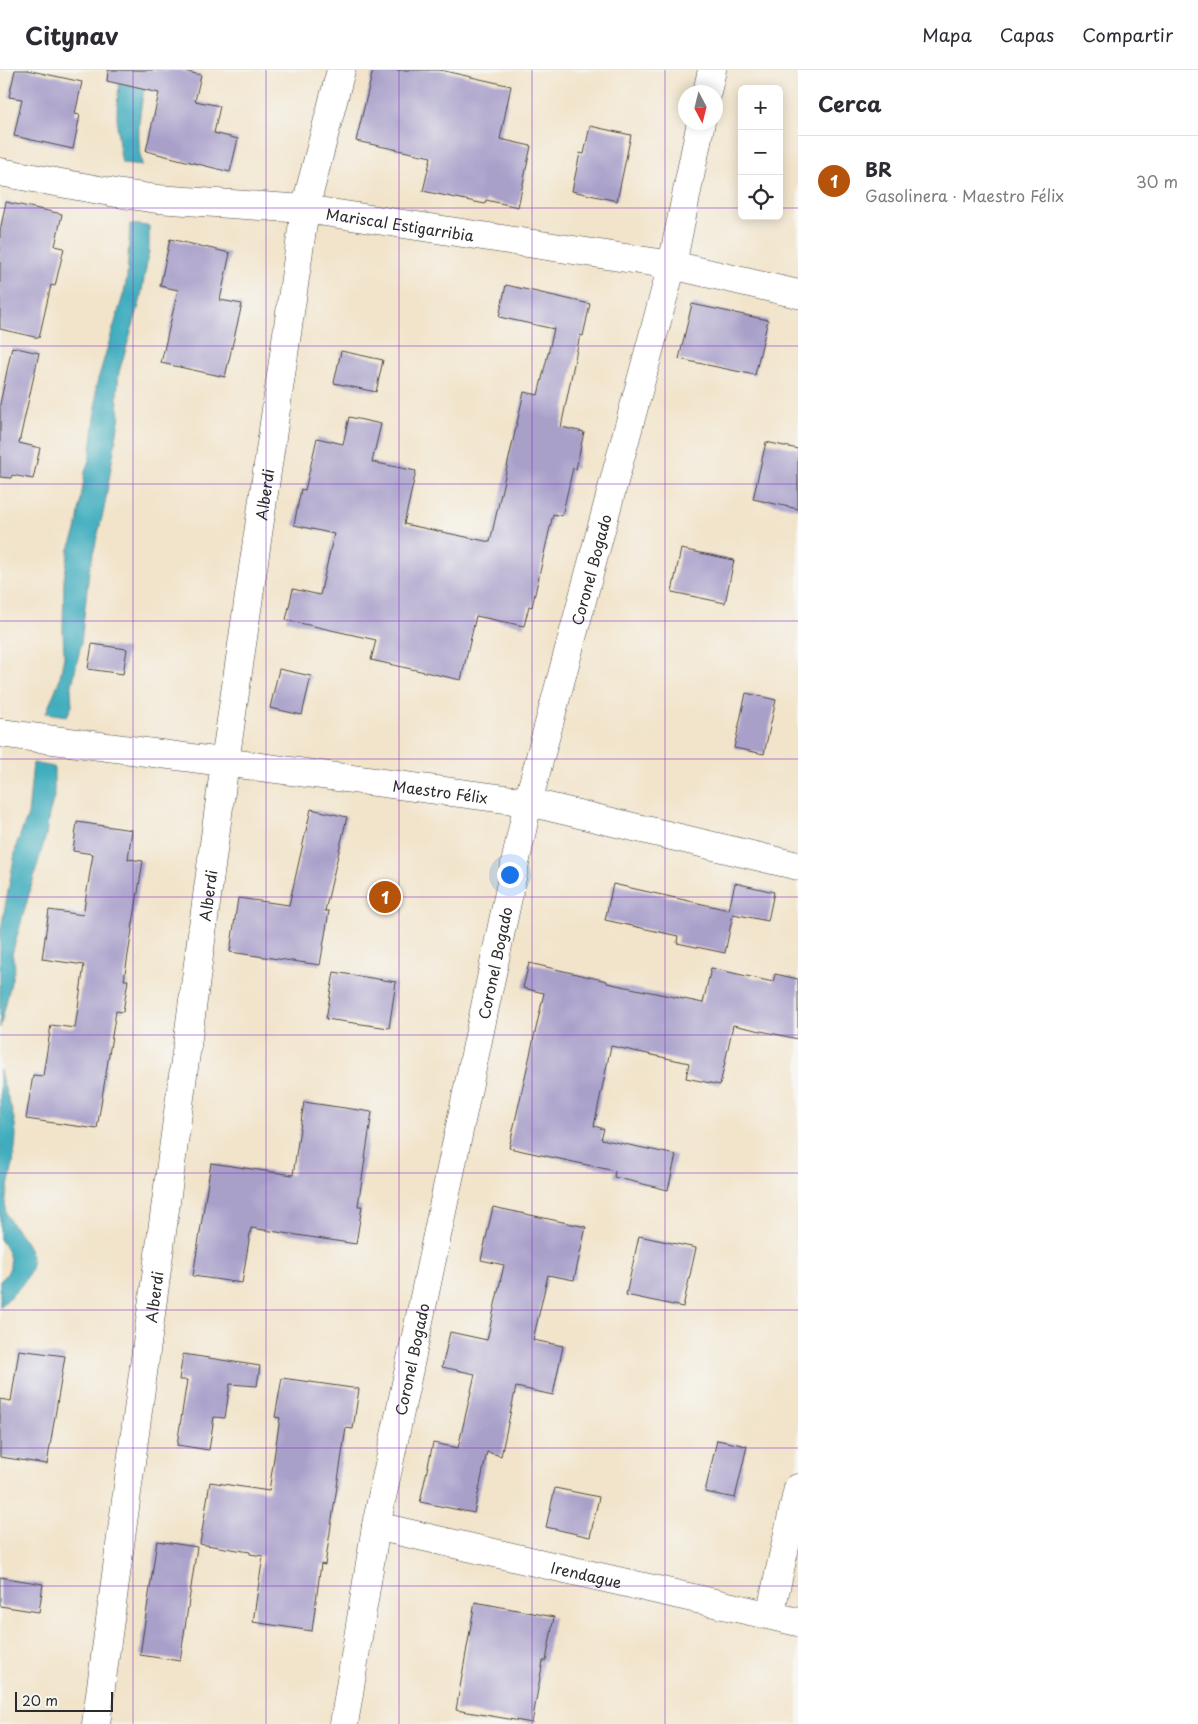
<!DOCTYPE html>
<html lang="es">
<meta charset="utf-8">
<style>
body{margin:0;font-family:"Playpen Sans",sans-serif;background:#f2f2f3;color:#2b2b33}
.controls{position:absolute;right:15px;top:15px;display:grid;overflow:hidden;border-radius:8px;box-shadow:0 2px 12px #0003}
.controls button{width:45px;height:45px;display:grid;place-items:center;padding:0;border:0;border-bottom:1px solid #e1e1e2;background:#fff;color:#2b2b33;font:25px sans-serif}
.compass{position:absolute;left:678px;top:15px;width:45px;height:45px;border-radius:50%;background:#fff;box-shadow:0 2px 12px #0003;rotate:173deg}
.scale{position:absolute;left:15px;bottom:12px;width:98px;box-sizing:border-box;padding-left:5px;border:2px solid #2b2b2b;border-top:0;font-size:14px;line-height:18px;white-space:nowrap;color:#2b2b2b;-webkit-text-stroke:4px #f6f6f2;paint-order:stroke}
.you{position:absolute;left:509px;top:804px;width:18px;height:18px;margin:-12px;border:4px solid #fff;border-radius:50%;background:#1a73e8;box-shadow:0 0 0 8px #1a73e833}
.badge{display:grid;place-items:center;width:32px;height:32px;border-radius:50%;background:#b45309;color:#fff;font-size:16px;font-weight:700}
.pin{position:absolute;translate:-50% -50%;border:2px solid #fff;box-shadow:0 1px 5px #0006}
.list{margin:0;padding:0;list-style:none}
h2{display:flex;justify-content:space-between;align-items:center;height:65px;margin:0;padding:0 20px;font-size:21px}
h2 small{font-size:16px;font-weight:400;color:#7c7c81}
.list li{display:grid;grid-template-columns:32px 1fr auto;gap:15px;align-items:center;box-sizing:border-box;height:90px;padding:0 20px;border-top:1px solid #e1e1e2}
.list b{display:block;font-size:19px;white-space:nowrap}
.list p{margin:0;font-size:16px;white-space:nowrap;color:#7c7c81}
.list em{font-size:16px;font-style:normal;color:#7c7c81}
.icon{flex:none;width:28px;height:28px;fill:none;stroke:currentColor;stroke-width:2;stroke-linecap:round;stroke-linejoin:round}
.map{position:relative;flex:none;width:798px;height:1654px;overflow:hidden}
header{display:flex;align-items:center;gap:30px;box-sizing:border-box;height:70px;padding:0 25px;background:#fff;border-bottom:1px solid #e1e1e2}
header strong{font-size:24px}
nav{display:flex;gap:28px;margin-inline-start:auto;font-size:18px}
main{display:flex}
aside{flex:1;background:#fff}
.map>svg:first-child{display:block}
.water{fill:#40adbe;stroke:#366c74}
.building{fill:#a9a0ca}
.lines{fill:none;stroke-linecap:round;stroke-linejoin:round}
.minor-casing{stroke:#494743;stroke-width:29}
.minor{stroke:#fff;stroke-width:28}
.grid{fill:none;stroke:#7b2cbf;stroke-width:1;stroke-opacity:0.55}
.labels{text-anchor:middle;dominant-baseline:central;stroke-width:5;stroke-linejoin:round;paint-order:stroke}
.street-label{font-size:15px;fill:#2b2b2b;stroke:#f6f6f2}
</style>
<header>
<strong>Citynav</strong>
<nav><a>Mapa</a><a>Capas</a><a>Compartir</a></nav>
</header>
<main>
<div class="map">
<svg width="798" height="1654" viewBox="0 0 798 1654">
<rect width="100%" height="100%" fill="#f6f6f2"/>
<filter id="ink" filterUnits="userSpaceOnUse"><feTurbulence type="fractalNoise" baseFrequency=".02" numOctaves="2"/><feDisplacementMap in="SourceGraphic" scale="10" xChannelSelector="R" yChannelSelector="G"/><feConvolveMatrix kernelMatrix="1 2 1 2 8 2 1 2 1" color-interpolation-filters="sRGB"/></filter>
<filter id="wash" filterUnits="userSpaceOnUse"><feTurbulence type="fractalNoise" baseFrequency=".0096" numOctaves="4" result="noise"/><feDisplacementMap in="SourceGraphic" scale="20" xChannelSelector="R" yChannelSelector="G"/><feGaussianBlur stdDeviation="1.12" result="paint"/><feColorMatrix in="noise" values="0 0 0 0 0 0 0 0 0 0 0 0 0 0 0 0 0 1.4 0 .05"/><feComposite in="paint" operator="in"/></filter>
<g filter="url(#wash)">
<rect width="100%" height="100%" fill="#f2e4cb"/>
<g class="water">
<path d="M 121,0 L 148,0 C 141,34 135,60 142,95 L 122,93 C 115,60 116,34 121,0 Z"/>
<path d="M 130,154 L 149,156 L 149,181 L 140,232 L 119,302 L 117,327 L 120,345 L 104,439 L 89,501 L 81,574 L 71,620 L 72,636 L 67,646 L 46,643 L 59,611 L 64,587 L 63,560 L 64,509 L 69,479 L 76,461 L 85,402 L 90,387 L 96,340 L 96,316 L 124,222 L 127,207 Z"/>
<path d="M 33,693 L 54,697 L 54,727 L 49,744 L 46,765 L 12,884 L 15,896 L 0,958 L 0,864 L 17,773 L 28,745 Z"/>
<path d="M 0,1000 C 4,1021 15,1042 16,1063 C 16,1074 14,1084 13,1094 C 11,1105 3,1134 6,1143 C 13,1161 37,1176 31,1198 C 26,1214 11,1226 0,1237 L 0,1211 C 17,1197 10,1184 0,1169 Z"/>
</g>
<g id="blocks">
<g class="building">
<path d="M 15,0 L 27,0 L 82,12 L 75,44 L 80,45 L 73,79 L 14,66 L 22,29 L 9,27 Z"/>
<path d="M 108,0 L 179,0 L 201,5 L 195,31 L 220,36 L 214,63 L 238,69 L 230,102 L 146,81 L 159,23 L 107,11 Z"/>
<path d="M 373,0 L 440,0 L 511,16 L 500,69 L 531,76 L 518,137 L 486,130 L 485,134 L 423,121 L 431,87 L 356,71 Z"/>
<path d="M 590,56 L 631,65 L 617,131 L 572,121 L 580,83 L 584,84 Z"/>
<path d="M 6,132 L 62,144 L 55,176 L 64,178 L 55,216 L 51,215 L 39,268 L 0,259 L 0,161 Z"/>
<path d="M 170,169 L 230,183 L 220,230 L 242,234 L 225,307 L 161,293 L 178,220 L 160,216 Z"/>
<path d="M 506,215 L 590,234 L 583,266 L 580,265 L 561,357 L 584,362 L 576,399 L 573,398 L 562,446 L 553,444 L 532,537 L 529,536 L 524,556 L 476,546 L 461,610 L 371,590 L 376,570 L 286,550 L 293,519 L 320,525 L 334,464 L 294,455 L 301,419 L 305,420 L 317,368 L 343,374 L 349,347 L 381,354 L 372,392 L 416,401 L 404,454 L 490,472 L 524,322 L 538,325 L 554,259 L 499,247 Z"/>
<path d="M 692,234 L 768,250 L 755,305 L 679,289 Z"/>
<path d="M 12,277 L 39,283 L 19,373 L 40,378 L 33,409 L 12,405 L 11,408 L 0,407 L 0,334 Z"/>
<path d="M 341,281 L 383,290 L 376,322 L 334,313 Z"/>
<path d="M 766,372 L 798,379 L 798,439 L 753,429 Z"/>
<path d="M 681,479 L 734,490 L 725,533 L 672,522 Z"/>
<path d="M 92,574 L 127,579 L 123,604 L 88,599 Z"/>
<path d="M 279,599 L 311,606 L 302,645 L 270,638 Z"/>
<path d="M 746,623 L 776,630 L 764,684 L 734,678 Z"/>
<path d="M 311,739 L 347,747 L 325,841 L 329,841 L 320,895 L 230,882 L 238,828 L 289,835 Z"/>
<path d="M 77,752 L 132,760 L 128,789 L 143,791 L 124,910 L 128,910 L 123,942 L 116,941 L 97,1059 L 26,1049 L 33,1005 L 43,1006 L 51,955 L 75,958 L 84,895 L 42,889 L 49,840 L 83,845 L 93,784 L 73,781 Z"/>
<path d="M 735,813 L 774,822 L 768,851 L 733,844 L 725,883 L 677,873 L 678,866 L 605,850 L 613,814 L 729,840 Z"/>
<path d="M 529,893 L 607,911 L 607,913 L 703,933 L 711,898 L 773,912 L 775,904 L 798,909 L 798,969 L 733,955 L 720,1015 L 686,1008 L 689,993 L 611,976 L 594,1056 L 604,1059 L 601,1069 L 676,1085 L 668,1120 L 614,1107 L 615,1101 L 509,1078 L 544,923 L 523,918 Z"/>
<path d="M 334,902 L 396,912 L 389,958 L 326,949 Z"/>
<path d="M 304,1032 L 372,1042 L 358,1136 L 362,1136 L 356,1174 L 251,1158 L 242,1213 L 193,1206 L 211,1093 L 293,1105 Z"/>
<path d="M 493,1137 L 586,1157 L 574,1210 L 548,1205 L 533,1270 L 563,1276 L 553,1325 L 516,1317 L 501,1386 L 487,1382 L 474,1443 L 420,1432 L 433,1373 L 458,1378 L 475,1304 L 442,1297 L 450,1262 L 487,1270 L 504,1195 L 481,1190 Z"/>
<path d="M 639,1166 L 696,1178 L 683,1237 L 626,1225 Z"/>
<path d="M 19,1280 L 65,1286 L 47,1394 L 0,1387 L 0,1329 L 11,1331 Z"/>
<path d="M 183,1284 L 260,1296 L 257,1316 L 230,1314 L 225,1348 L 214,1347 L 209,1380 L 177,1375 L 187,1310 L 179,1310 Z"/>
<path d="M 282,1308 L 359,1319 L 353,1359 L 346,1358 L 325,1495 L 321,1494 L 312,1561 L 253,1552 L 263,1486 L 250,1484 L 250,1482 L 200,1474 L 210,1412 L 269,1421 L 280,1348 L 275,1347 Z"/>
<path d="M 717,1370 L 747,1376 L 735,1428 L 705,1422 Z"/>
<path d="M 555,1418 L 599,1427 L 590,1467 L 546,1457 Z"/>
<path d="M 157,1471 L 197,1477 L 180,1591 L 140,1585 Z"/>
<path d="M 0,1507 L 43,1514 L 39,1542 L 0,1536 Z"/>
<path d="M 475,1532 L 554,1547 L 546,1591 L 543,1591 L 532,1653 L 456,1640 Z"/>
</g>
</g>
</g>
<g filter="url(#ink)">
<use href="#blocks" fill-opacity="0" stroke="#494743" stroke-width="1"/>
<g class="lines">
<g class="minor-casing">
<g id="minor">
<path d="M 707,22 L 712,0"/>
<path id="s1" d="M 0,102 L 116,123 L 157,129 L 305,139 L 672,195 L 798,224"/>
<path id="s2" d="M 0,663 L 528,732 L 798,796"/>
<path id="s3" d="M 376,1456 L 798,1552"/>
<path d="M 770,1545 L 798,1418"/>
<path id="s4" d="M 96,1654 L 225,692 L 305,139 L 341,0"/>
<path id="s5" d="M 344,1654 L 376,1456 L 528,732 L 672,195 L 701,52"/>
</g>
</g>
<use href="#minor" class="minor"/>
</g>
</g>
<path class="grid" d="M 133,0 L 133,1654M 266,0 L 266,1654M 399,0 L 399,1654M 532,0 L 532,1654M 665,0 L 665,1654M 0,138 L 742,138M 779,138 L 798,138M 0,276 L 798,276M 0,414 L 798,414M 0,551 L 798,551M 0,689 L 798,689M 0,827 L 798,827M 0,965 L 798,965M 0,1103 L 798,1103M 0,1240 L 798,1240M 0,1378 L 798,1378M 0,1516 L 798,1516"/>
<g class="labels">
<g class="street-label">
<text stroke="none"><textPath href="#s1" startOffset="404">Mariscal Estigarribia</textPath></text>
<text stroke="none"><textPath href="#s4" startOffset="1241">Alberdi</textPath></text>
<text stroke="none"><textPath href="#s5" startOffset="1181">Coronel Bogado</textPath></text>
<text stroke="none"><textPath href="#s2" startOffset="444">Maestro Félix</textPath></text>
<text stroke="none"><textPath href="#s4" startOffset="836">Alberdi</textPath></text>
<text stroke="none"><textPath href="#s5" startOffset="776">Coronel Bogado</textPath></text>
<text stroke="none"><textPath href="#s4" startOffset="431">Alberdi</textPath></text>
<text stroke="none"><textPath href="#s5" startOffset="371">Coronel Bogado</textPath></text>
<text stroke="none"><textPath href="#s3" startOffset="216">Irendague</textPath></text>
</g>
</g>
</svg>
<div class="controls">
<button>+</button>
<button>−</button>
<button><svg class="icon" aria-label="locate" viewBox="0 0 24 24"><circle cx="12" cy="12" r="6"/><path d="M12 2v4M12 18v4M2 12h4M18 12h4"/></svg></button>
</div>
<svg class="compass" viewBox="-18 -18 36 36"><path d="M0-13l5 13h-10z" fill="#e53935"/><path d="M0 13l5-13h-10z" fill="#7c7c81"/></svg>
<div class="scale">20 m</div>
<div class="you"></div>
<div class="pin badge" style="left:385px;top:827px">1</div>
</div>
<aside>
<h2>Cerca<small></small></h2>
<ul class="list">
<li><span class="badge">1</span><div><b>BR</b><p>Gasolinera · Maestro Félix</p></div><em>30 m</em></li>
</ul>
</aside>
</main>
